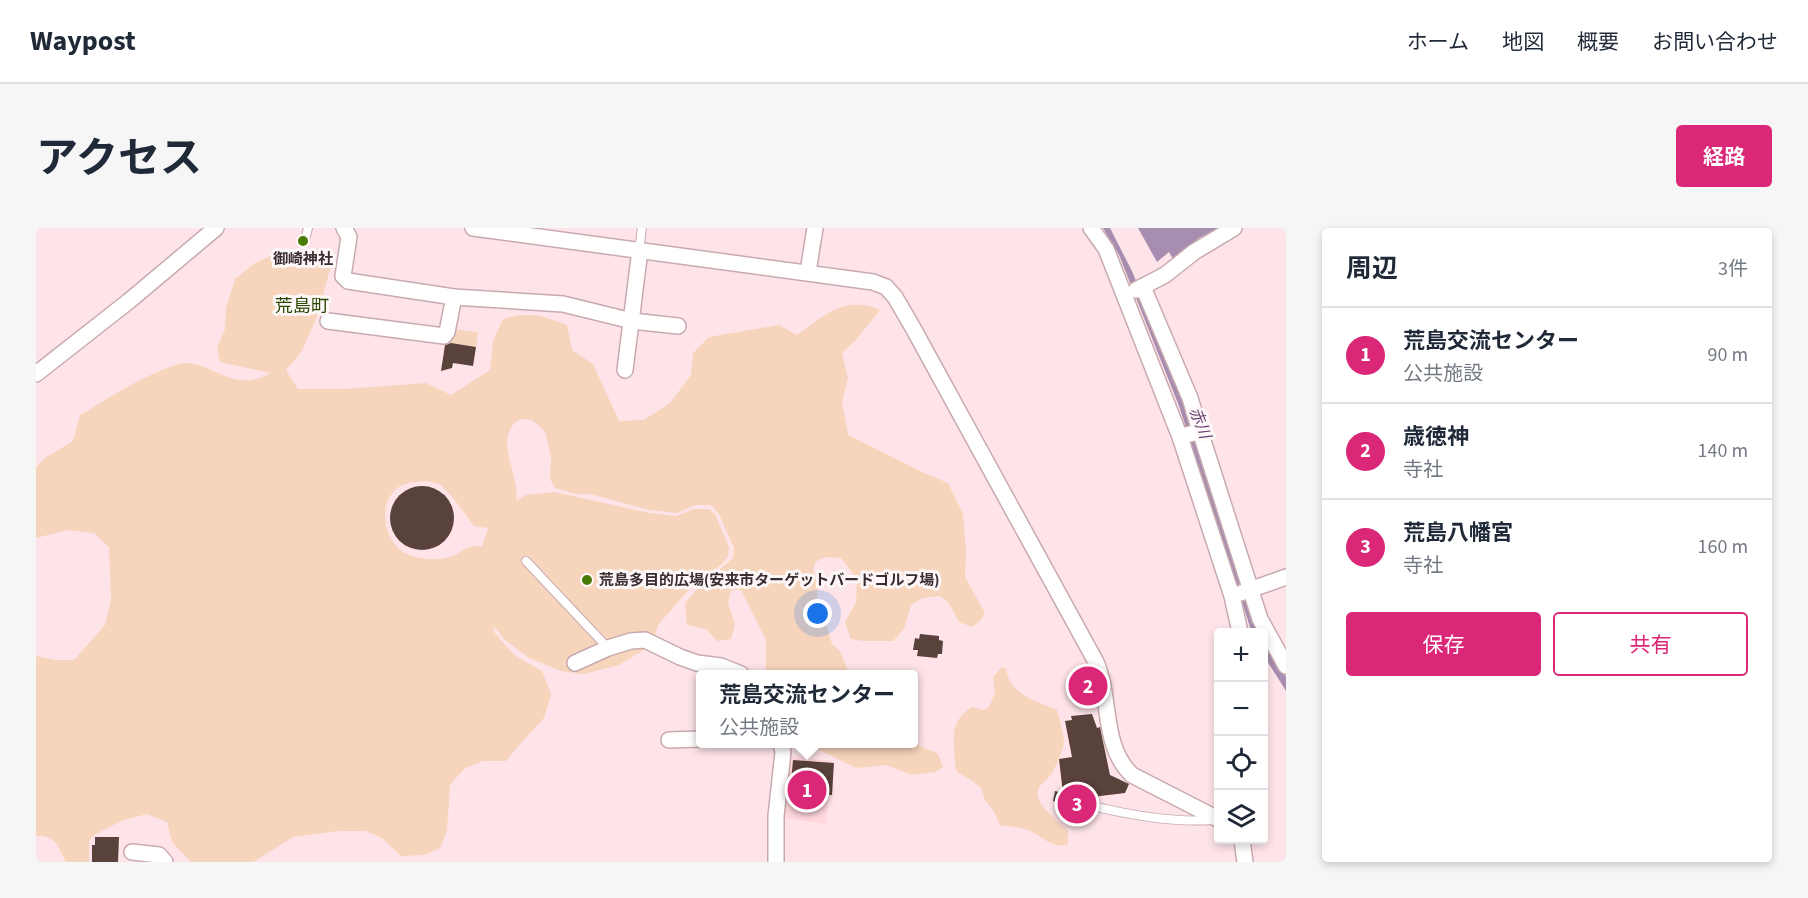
<!DOCTYPE html>
<html lang="ja">
<meta charset="utf-8">
<style>
body{margin:0;font-family:"Source Sans 3","Noto Sans JP",sans-serif;background:#f6f6f7;color:#1f2937}
.controls{position:absolute;right:18px;bottom:18px;display:grid;overflow:hidden;border-radius:6px;box-shadow:0 3px 9px #0003}
.controls button{width:54px;height:54px;display:grid;place-items:center;padding:0;border:0;border-bottom:2px solid #e0e1e3;background:#fff;color:#1f2937;font:30px sans-serif}
.you{position:absolute;left:782px;top:386px;width:21px;height:21px;margin:-15px;border:4px solid #fff;border-radius:50%;background:#1a73e8;box-shadow:0 0 0 9px #1a73e833}
.badge{display:grid;place-items:center;width:39px;height:39px;border-radius:50%;background:#db2777;color:#fff;font-size:20px;font-weight:700}
.pin{position:absolute;translate:-50% -50%;border:3px solid #fff;box-shadow:0 2px 6px #0006}
.popup{position:absolute;left:660px;top:442px;width:222px;height:78px;box-sizing:border-box;display:grid;place-content:center;border-radius:6px;background:#fff;filter:drop-shadow(0 2px 4px #0005);font-size:20px;white-space:nowrap;color:#747a83}
.popup b{font-size:22px;color:#1f2937}
.popup::after{content:'';position:absolute;left:50%;top:100%;margin-left:-12px;border:12px solid transparent;border-top-color:#fff}
.list{margin:0;padding:0;list-style:none}
h2{display:flex;justify-content:space-between;align-items:center;height:78px;margin:0;padding:0 24px;font-size:26px}
h2 small{font-size:20px;font-weight:400;color:#747a83}
.list li{display:grid;grid-template-columns:39px 1fr auto;gap:18px;align-items:center;box-sizing:border-box;height:96px;padding:0 24px;border-top:2px solid #e0e1e3}
.list b{display:block;font-size:22px;white-space:nowrap}
.list p{margin:0;font-size:20px;white-space:nowrap;color:#747a83}
.list em{font-size:20px;font-style:normal;color:#747a83}
.actions{display:flex;gap:12px;padding:18px 24px}
.actions a{flex:1;padding:14px 0;border:2px solid #db2777;border-radius:6px;text-align:center;font-size:21px;color:#db2777}
.actions .main{background:#db2777;color:#fff}
.icon{flex:none;width:33px;height:33px;fill:none;stroke:currentColor;stroke-width:2;stroke-linecap:round;stroke-linejoin:round}
.map{position:relative;flex:none;width:1250px;height:634px;overflow:hidden;border-radius:6px}
header{display:flex;align-items:center;gap:36px;box-sizing:border-box;height:84px;padding:0 30px;background:#fff;border-bottom:2px solid #e0e1e3}
header strong{font-size:28px}
nav{display:flex;gap:33px;margin-inline-start:auto;font-size:21px}
.intro{display:flex;align-items:center;justify-content:space-between;box-sizing:border-box;height:144px;padding:0 36px}
h1{margin:0;font-size:42px}
.button{padding:15px 27px;border-radius:6px;background:#db2777;color:#fff;font-size:21px;font-weight:700}
main{display:flex;gap:36px;padding:0 36px}
aside{flex:1;background:#fff;border-radius:6px;box-shadow:0 3px 9px #0003}
.map>svg:first-child{display:block}
.built{fill:#ffd7dd}
.green{fill:#f7d4bc;fill-rule:evenodd}
.water{fill:#a78daf}
.building{fill:#59413c}
.lines{fill:none;stroke-linecap:round;stroke-linejoin:round}
.lane-casing{stroke:#c8aaae;stroke-width:10}
.street-casing{stroke:#c8aaae;stroke-width:18}
.lane{stroke:#fff;stroke-width:8}
.street{stroke:#fff;stroke-width:15}
.poi-dot{fill:#497a03;stroke:#fef7f8;stroke-width:2}
.labels{text-anchor:middle;dominant-baseline:central;stroke-width:6;stroke-linejoin:round;paint-order:stroke}
.poi-label{font-size:15px;font-weight:bold;fill:#392d2f;stroke:#fef7f8}
.water-label{font-size:16px;font-style:italic;fill:#684473;stroke:#fef7f8}
.quarter-label{font-size:18px;fill:#284700;stroke:#fef7f8}
</style>
<header>
<strong>Waypost</strong>
<nav><a>ホーム</a><a>地図</a><a>概要</a><a>お問い合わせ</a></nav>
</header>
<div class="intro"><h1>アクセス</h1><a class="button">経路</a></div>
<main>
<div class="map">
<svg width="1250" height="634" viewBox="0 0 1250 634">
<rect width="100%" height="100%" fill="#fee4e8"/>
<path class="built" d="M 752,528 L 796,533 L 790,596 L 745,590 Z"/>
<g class="green">
<path d="M 286,20 L 297,31 L 280,91 L 266,123 L 250,142 L 262,161 L 309,161 L 390,155 L 415,167 L 454,142 L 457,113 L 467,91 C 491,83 508,88 531,97 L 536,122 L 557,136 L 583,193 L 608,192 L 634,175 L 655,147 L 657,125 L 673,109 L 743,97 L 761,107 C 789,87 809,67 844,82 L 820,112 L 806,125 L 812,150 L 806,174 L 812,207 L 890,246 L 912,255 L 927,286 L 930,323 L 929,349 L 949,385 L 944,393 L 936,399 L 923,394 L 912,374 L 904,368 L 886,370 L 875,377 L 868,401 L 857,413 L 828,413 L 815,411 L 809,394 L 820,374 L 821,351 L 805,330 L 790,329 L 779,334 L 777,343 L 783,355 L 778,389 L 790,396 L 796,416 L 804,423 L 813,446 L 730,446 L 730,412 L 705,362 L 695,362 L 692,375 L 699,396 L 695,411 L 681,413 L 670,401 L 651,397 L 649,375 L 661,361 L 697,330 L 698,320 L 683,286 L 675,277 L 660,277 L 641,285 L 613,282 L 554,266 L 540,266 L 519,260 L 514,251 L 515,229 L 509,203 L 496,192 L 484,191 C 455,209 485,248 480,273 L 490,267 L 519,264 L 613,285 L 640,288 L 658,281 L 673,281 L 679,286 L 693,319 L 692,328 L 685,337 L 656,358 L 623,396 L 614,418 L 583,437 L 548,446 L 525,443 L 493,430 L 468,411 L 457,397 L 458,404 L 478,427 L 506,443 L 515,466 L 508,490 L 484,516 L 470,533 L 447,533 L 429,540 L 414,557 L 411,603 L 404,620 L 388,627 L 365,628 L 346,610 L 330,603 L 302,603 L 257,609 L 217,634 L 155,634 L 136,614 L 131,594 L 111,586 L 88,592 L 71,600 L 58,607 L 53,613 L 53,634 L 30,634 C 21,618 21,607 0,608 L 0,428 L 20,432 L 38,432 L 69,397 L 75,372 L 73,319 L 58,305 L 32,302 L 0,310 L 0,239 L 9,230 L 37,213 L 44,187 C 72,171 99,152 129,141 C 135,139 141,136 147,135 C 180,135 196,166 235,145 L 184,134 L 181,120 L 189,101 L 190,80 L 199,51 L 219,35 L 243,24 L 265,24 ZM 390,253 L 404,256 L 418,271 L 438,298 L 452,300 L 446,319 C 435,315 427,323 417,328 C 404,334 378,331 367,324 C 348,311 342,279 359,262 C 368,254 379,254 390,253 Z"/>
<path d="M 415,101 L 442,104 L 440,119 L 415,115 Z"/>
<path d="M 966,439 L 970,441 C 975,468 998,472 1021,482 C 1023,488 1028,508 1028,514 C 1027,523 1020,538 1016,545 C 1010,555 997,558 1003,572 C 1009,584 1023,594 1032,603 L 1032,616 C 1018,622 1004,607 992,602 C 983,599 973,598 964,597 L 957,582 L 949,572 L 945,560 L 935,552 L 921,544 C 918,536 919,529 918,520 C 917,501 919,490 936,479 L 947,482 L 953,479 L 959,465 L 957,449 Z"/>
<path d="M 878,515 L 902,526 L 907,539 L 899,544 L 876,547 L 850,537 L 820,540 L 771,516 Z"/>
</g>
<g class="water">
<path d="M 1067,0 L 1074,0 L 1096,43 L 1149,176 L 1225,404 L 1217,404 L 1214,399 L 1143,178 L 1083,27 Z"/>
<path d="M 1102,0 L 1182,0 L 1163,10 L 1137,31 L 1133,24 L 1121,34 Z"/>
<path d="M 1228,409 L 1250,449 L 1250,463 L 1228,428 Z"/>
</g>
<g class="building">
<path d="M 415,115 L 440,119 L 437,138 L 417,135 L 416,140 L 405,143 L 409,117 Z"/>
<circle cx="386" cy="290" r="32"/>
<path d="M 884,406 L 903,408 L 903,412 L 907,413 L 906,426 L 902,426 L 901,430 L 881,428 L 882,422 L 877,422 L 879,410 L 883,411 Z"/>
<path d="M 1056,486 L 1061,500 L 1064,499 L 1074,547 L 1093,556 L 1089,565 L 1056,569 L 1050,576 L 1053,583 L 1048,582 L 1045,590 L 1034,588 L 1037,578 L 1017,573 L 1019,563 L 1027,565 L 1023,531 L 1036,529 L 1029,493 L 1036,492 L 1035,488 Z"/>
<path d="M 757,532 L 798,535 L 796,567 L 774,565 L 775,556 L 755,554 Z"/>
<path d="M 59,609 L 83,609 L 82,634 L 56,634 L 56,617 L 59,617 Z"/>
</g>
<g class="lines">
<g class="lane-casing">
<g id="lane">
<path d="M 270,8 L 272,0"/>
<path d="M 603,22 L 606,0"/>
<path d="M 490,333 L 572,420"/>
<path d="M 1056,578 C 1094,587 1137,595 1176,592"/>
</g>
</g>
<g class="street-casing">
<g id="street">
<path d="M 308,0 L 313,9 L 307,48 L 312,53 L 418,69 L 527,76 L 596,93 L 642,98"/>
<path d="M 437,0 L 837,54 L 850,59 L 859,69 L 877,100 L 1060,434 C 1076,472 1065,517 1096,547 L 1182,591"/>
<path d="M 1055,0 L 1070,21 L 1144,209 L 1196,368 L 1204,404"/>
<path d="M 772,44 L 779,0"/>
<path d="M 1107,59 L 1154,170 L 1164,203"/>
<path d="M 1100,62 L 1129,47 L 1158,24 L 1198,0"/>
<path d="M 292,93 L 408,108 L 411,104 L 418,69"/>
<path d="M 589,142 L 604,22"/>
<path d="M 0,146 L 93,73 L 180,0"/>
<path d="M 1144,209 L 1164,203 L 1224,391 L 1250,438"/>
<path d="M 1205,365 L 1250,349"/>
<path d="M 539,435 L 572,420 L 595,413 L 609,412 L 644,429 L 661,435 L 685,438 L 705,446"/>
<path d="M 633,512 L 664,511"/>
<path d="M 1206,612 L 1209,634"/>
<path d="M 96,624 L 123,627 L 129,634"/>
<path d="M 740,634 L 740,588 L 747,524 L 745,516"/>
</g>
</g>
<use href="#lane" class="lane"/>
<use href="#street" class="street"/>
</g>
<g class="poi-dot">
<circle cx="267" cy="13" r="6"/>
<circle cx="551" cy="352" r="6"/>
</g>
<g class="labels">
<g class="poi-label">
<text x="267" y="31">御崎神社</text>
<text x="563" y="352" text-anchor="start">荒島多目的広場(安来市ターゲットバードゴルフ場)</text>
</g>
<g class="water-label">
<text transform="translate(1164 195) rotate(69)">赤川</text>
</g>
<g class="quarter-label">
<text x="266" y="78">荒島町</text>
</g>
</g>
</svg>
<div class="controls">
<button>+</button>
<button>−</button>
<button><svg class="icon" aria-label="locate" viewBox="0 0 24 24"><circle cx="12" cy="12" r="6"/><path d="M12 2v4M12 18v4M2 12h4M18 12h4"/></svg></button>
<button><svg class="icon" aria-label="layers" viewBox="0 0 24 24"><path d="M12 4l9 5-9 5-9-5zM3 14l9 5 9-5"/></svg></button>
</div>
<div class="you"></div>
<div class="pin badge" style="left:771px;top:562px">1</div>
<div class="popup"><b>荒島交流センター</b>公共施設</div>
<div class="pin badge" style="left:1052px;top:458px">2</div>
<div class="pin badge" style="left:1041px;top:576px">3</div>
</div>
<aside>
<h2>周辺<small>3件</small></h2>
<ul class="list">
<li><span class="badge">1</span><div><b>荒島交流センター</b><p>公共施設</p></div><em>90 m</em></li>
<li><span class="badge">2</span><div><b>歳徳神</b><p>寺社</p></div><em>140 m</em></li>
<li><span class="badge">3</span><div><b>荒島八幡宮</b><p>寺社</p></div><em>160 m</em></li>
</ul>
<div class="actions"><a class="main">保存</a><a>共有</a></div>
</aside>
</main>
